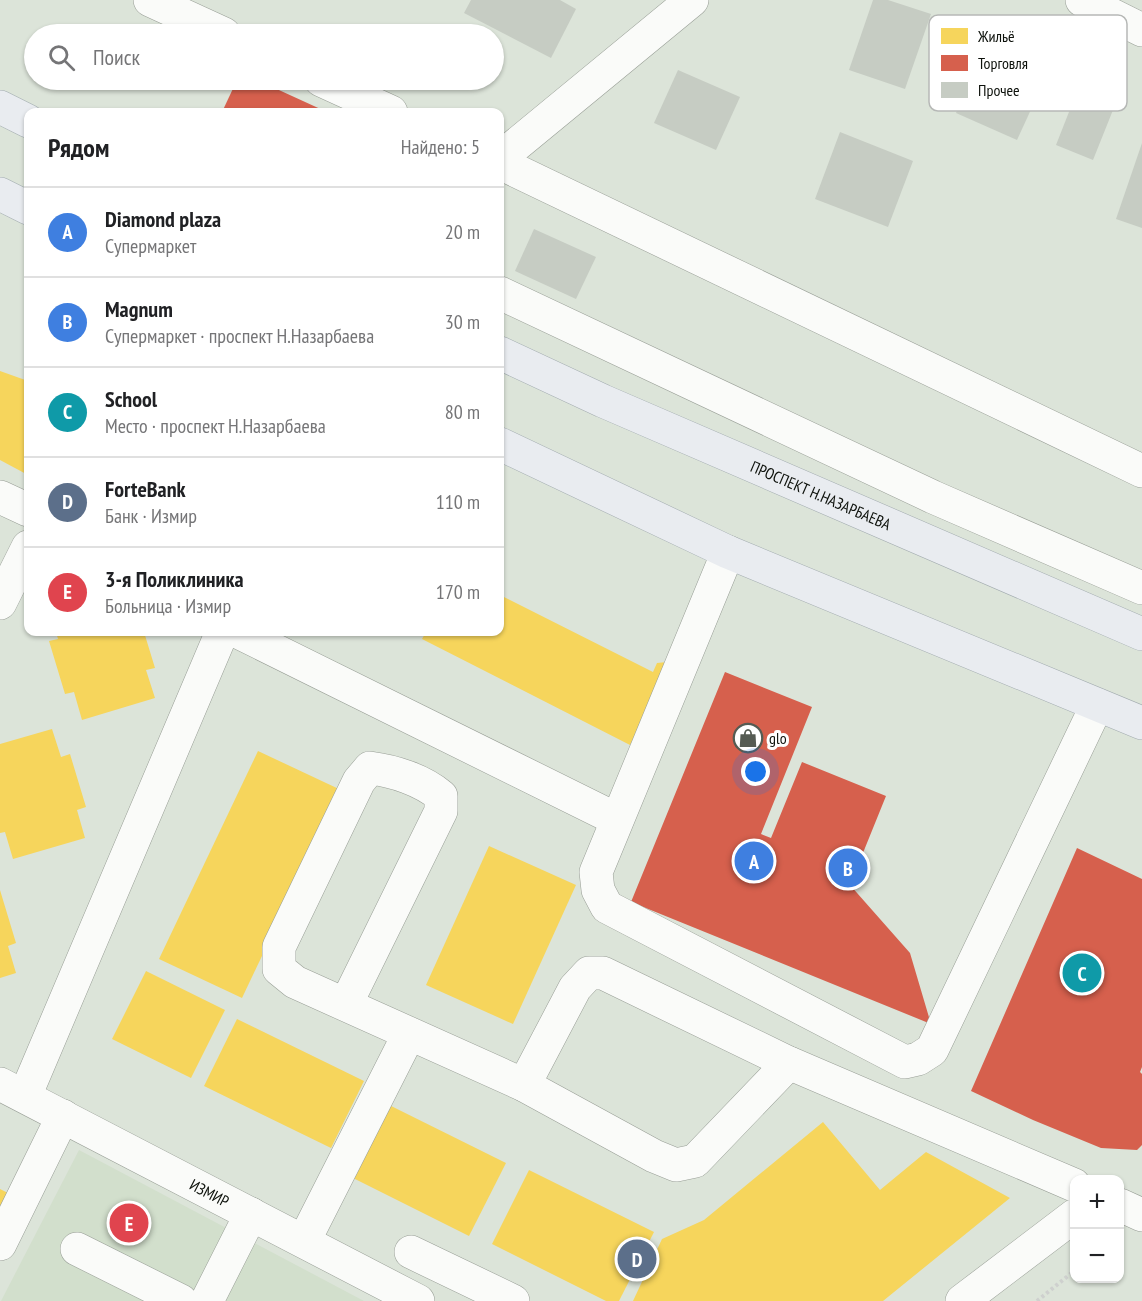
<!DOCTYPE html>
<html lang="ru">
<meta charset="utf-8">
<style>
body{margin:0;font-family:"PT Sans Narrow",sans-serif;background:#f6f6f6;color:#202124}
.controls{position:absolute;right:18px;bottom:18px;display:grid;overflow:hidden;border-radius:12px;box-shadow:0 2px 4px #0004}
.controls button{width:54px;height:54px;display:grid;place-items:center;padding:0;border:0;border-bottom:2px solid #e0e0e0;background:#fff;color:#202124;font:30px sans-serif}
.you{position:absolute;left:756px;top:772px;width:21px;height:21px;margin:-15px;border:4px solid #fff;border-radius:50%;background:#1a73e8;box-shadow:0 0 0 9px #1a73e833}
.badge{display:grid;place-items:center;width:39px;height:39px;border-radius:50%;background:#555b53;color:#fff;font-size:20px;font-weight:700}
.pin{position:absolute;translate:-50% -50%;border:3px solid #fff;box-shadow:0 2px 6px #0006}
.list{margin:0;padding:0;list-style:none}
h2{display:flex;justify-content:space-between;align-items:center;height:78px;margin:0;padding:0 24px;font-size:26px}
h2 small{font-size:20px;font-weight:400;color:#757577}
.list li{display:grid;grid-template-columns:39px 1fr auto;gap:18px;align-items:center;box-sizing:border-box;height:90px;padding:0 24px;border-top:2px solid #e0e0e0}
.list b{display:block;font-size:22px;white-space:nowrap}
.list p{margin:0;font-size:20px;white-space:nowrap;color:#757577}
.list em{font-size:20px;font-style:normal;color:#757577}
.icon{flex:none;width:33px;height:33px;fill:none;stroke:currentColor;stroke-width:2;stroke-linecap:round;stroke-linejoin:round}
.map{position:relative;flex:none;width:1142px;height:1301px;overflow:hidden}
.search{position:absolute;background:#fff;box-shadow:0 2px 4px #0004;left:24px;top:24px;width:480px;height:66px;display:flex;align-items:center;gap:15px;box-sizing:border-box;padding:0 21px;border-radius:33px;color:#757577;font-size:22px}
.panel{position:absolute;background:#fff;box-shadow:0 2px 4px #0004;left:24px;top:108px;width:480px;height:528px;border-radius:12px}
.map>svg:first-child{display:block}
.built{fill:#d2dfcc}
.homes{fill:#f6d55c}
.shops{fill:#d6604d}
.building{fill:#c6ccc3}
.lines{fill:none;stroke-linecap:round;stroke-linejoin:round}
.minor-casing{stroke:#989e96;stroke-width:34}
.major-casing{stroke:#a2abaf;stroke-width:34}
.path{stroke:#ced0ce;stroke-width:4;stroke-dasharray:3 3;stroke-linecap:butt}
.minor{stroke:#fafbf9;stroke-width:33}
.major{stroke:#e9ecf0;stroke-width:33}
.labels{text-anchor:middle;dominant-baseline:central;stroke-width:6;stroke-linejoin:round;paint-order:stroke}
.street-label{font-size:16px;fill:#0d110b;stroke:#fff}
.poi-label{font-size:16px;fill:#0d110b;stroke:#fff;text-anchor:start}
.key{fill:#fff;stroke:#b6b8b6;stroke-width:1.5}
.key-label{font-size:16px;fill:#0d110b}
</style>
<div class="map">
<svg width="1142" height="1301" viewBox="0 0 1142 1301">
<rect width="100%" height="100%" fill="#dce4d9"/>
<path class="built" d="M 79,1150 L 364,1301 L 1,1301 Z"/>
<g class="homes">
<path d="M 0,371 L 28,381 L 28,475 L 0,460 Z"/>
<path d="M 500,595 L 653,672 L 657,663 L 667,662 L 662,683 L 630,745 L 422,639 L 426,632 L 500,632 Z"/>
<path d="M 56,632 L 144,632 L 155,668 L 146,670 L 155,698 L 82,720 L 74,692 L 65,694 L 49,641 L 58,639 Z"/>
<path d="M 52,729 L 61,757 L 70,754 L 86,807 L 77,810 L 85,838 L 13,859 L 5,832 L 0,833 L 0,744 Z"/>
<path d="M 258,751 L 341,790 L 242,998 L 159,959 Z"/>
<path d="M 489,846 L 576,885 L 513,1024 L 426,985 Z"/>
<path d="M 0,890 L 16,943 L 8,946 L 16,973 L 0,978 Z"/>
<path d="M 146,971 L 225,1010 L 191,1078 L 112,1039 Z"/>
<path d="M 237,1019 L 364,1081 L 331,1148 L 204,1086 Z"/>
<path d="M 381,1101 L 506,1163 L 469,1236 L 345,1174 Z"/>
<path d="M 823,1122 L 880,1190 L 926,1152 L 1010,1198 L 883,1301 L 633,1301 L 662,1239 L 704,1220 Z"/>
<path d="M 529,1170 L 654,1232 L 619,1301 L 606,1301 L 492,1244 Z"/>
<path d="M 0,1189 L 8,1193 L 0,1210 Z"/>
</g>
<g class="shops">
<path d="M 237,80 L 257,80 L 327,112 L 222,112 Z"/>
<path d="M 725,672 L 812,707 L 761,834 L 771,838 L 802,762 L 886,796 L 850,885 L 910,953 L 931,1024 L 631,902 Z"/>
<path d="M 1077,848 L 1142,879 L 1142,1067 L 1140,1072 L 1142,1074 L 1142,1145 L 1137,1150 L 1101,1148 L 1033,1120 L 971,1091 Z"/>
</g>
<g class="building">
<path d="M 471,0 L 560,0 L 576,9 L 551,58 L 464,13 Z"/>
<path d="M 873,0 L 888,0 L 931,14 L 905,89 L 849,70 Z"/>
<path d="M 984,51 L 1045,79 L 1017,140 L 956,113 Z"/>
<path d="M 678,70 L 740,97 L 716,150 L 654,123 Z"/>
<path d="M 1078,89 L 1115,105 L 1093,160 L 1056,145 Z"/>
<path d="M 840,132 L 913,161 L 888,227 L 815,199 Z"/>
<path d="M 1142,143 L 1142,228 L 1116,219 Z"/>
<path d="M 534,229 L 596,257 L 576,299 L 515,271 Z"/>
</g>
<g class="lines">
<g class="minor-casing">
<g id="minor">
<path d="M 150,0 L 224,34"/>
<path d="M 1082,0 L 1142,30"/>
<path d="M 321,80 L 391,112"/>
<path d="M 500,158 L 692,0"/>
<path d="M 500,163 L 1142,471"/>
<path d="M 500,293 L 933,497 L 1142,588"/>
<path d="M 0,497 L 28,510"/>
<path d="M 728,552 L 596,872 L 598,890 L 607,907 L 905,1062 L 918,1059 L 932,1050 L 1097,705"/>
<path d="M 0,603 L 28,547"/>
<path d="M 238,632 L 616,819"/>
<path d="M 346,1004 L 441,811 L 441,796 C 422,780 394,771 370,768 L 359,781 L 279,947 L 279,969 L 295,982 L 524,1085 L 654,1156 L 676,1165 L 695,1161 L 789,1063"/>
<path id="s1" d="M 0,1084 L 418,1301"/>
<path d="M 524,1085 L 575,988 L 589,973 L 603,973 L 789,1063 L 1074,1185"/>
<path d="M 25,1096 L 222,632"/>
<path d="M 1120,1205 L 1142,1215"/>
<path d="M 304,1241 L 409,1034"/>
<path d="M 0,1244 L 63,1116"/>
<path d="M 77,1249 L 181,1301"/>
<path d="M 411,1252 L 513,1301"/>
<path d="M 207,1301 L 251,1214"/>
<path d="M 962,1301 L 1074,1216"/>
</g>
</g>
<g class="major-casing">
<g id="major">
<path d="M 0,107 L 28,121"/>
<path d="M 0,194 L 28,208"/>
<path id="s2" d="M 500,353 L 603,401 L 1142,634"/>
<path d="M 500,444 L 728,552 L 1142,723"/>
</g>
</g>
<path class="path" d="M 1037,1301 L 1074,1271"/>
<use href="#minor" class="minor"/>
<use href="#major" class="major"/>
</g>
<defs>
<g id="shop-ring" transform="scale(1.5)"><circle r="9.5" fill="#fff" stroke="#555b53" stroke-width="1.5"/><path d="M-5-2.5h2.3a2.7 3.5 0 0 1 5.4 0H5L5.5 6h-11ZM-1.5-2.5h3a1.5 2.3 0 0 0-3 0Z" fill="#555b53"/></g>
</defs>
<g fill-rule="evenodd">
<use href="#shop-ring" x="748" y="738"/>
</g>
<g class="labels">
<g class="street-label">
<text stroke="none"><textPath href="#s2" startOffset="351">ПРОСПЕКТ Н.НАЗАРБАЕВА</textPath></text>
<text stroke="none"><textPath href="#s1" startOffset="236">ИЗМИР</textPath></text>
</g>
<g class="poi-label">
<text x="769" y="738">glo</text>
</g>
</g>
<rect x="929" y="15" width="198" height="96" rx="9" class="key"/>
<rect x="941" y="28" width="27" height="16" fill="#f6d55c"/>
<rect x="941" y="55" width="27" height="16" fill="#d6604d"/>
<rect x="941" y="82" width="27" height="16" fill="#c6ccc3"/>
<g class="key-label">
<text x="978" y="42">Жильё</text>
<text x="978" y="69">Торговля</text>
<text x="978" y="96">Прочее</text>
</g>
</svg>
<div class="controls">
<button>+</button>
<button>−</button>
</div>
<div class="you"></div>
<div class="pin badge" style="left:754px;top:861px;background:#3f7fe0">A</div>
<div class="pin badge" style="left:848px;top:868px;background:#3f7fe0">B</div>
<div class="pin badge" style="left:1082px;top:973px;background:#0f9aa8">C</div>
<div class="pin badge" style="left:637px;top:1259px;background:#5c6f8a">D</div>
<div class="pin badge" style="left:129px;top:1223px;background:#e0444e">E</div>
<div class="search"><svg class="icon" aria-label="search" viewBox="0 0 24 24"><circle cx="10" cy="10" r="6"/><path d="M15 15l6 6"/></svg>Поиск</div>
<section class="panel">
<h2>Рядом<small>Найдено: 5</small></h2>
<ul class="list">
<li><span class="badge" style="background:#3f7fe0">A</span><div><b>Diamond plaza</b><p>Супермаркет</p></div><em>20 m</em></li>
<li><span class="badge" style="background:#3f7fe0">B</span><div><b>Magnum</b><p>Супермаркет · проспект Н.Назарбаева</p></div><em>30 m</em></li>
<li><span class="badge" style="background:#0f9aa8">C</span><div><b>School</b><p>Место · проспект Н.Назарбаева</p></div><em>80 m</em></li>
<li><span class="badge" style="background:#5c6f8a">D</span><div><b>ForteBank</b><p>Банк · Измир</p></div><em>110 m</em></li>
<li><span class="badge" style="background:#e0444e">E</span><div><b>3-я Поликлиника</b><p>Больница · Измир</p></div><em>170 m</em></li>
</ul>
</section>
</div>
